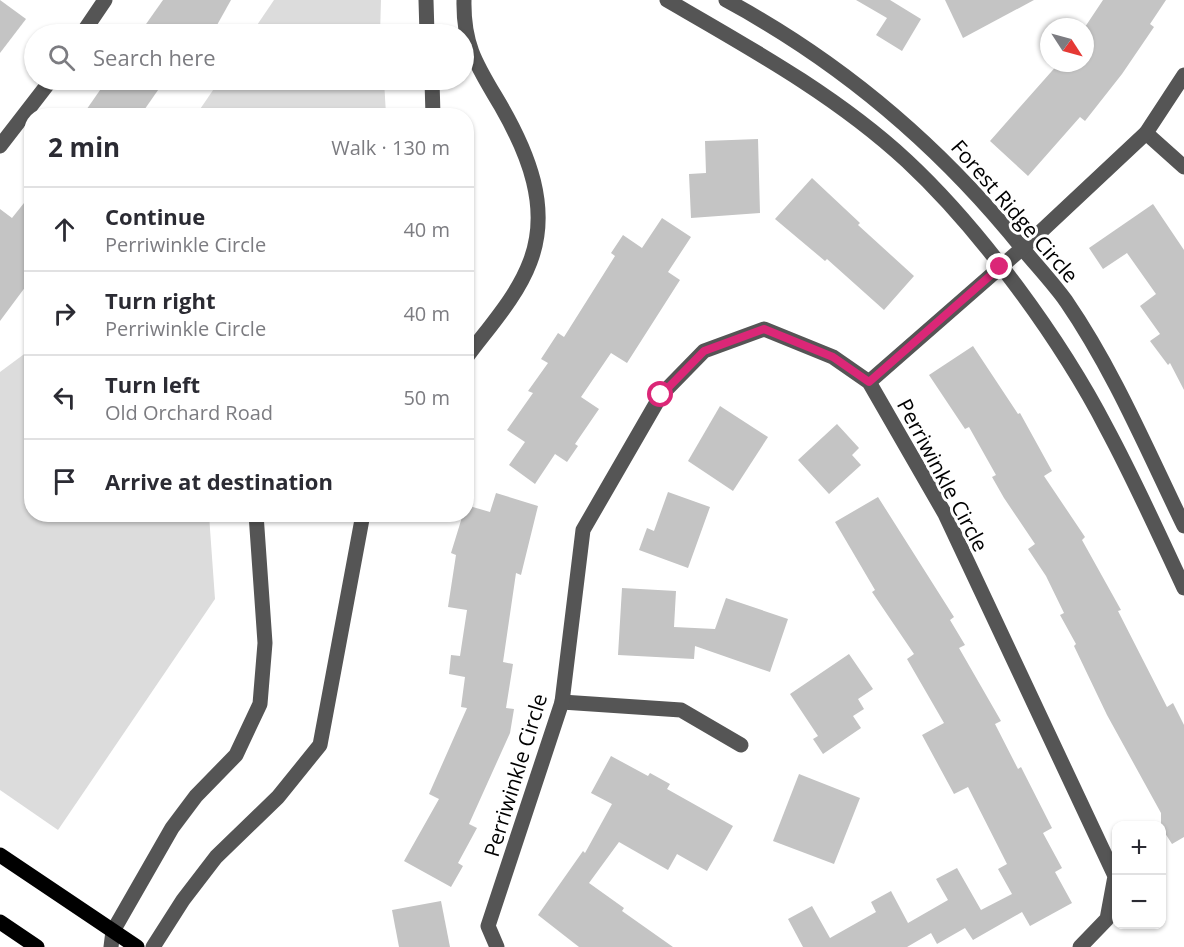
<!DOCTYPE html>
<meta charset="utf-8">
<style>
body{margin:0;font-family:"Open Sans",sans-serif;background:#f7f7f7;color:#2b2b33}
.controls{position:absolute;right:18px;bottom:18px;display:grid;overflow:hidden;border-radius:12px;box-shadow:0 2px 4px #0004}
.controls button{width:54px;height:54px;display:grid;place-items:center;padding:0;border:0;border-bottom:2px solid #e1e1e2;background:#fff;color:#2b2b33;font:30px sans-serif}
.compass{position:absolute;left:1040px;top:18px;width:54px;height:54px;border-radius:50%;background:#fff;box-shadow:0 2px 4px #0004;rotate:126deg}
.stop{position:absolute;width:18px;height:18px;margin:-14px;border:4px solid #db2777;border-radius:50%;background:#fff}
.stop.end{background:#db2777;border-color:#fff;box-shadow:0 2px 6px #0008}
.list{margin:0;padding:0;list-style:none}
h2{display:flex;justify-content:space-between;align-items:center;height:78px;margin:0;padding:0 24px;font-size:26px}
h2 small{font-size:20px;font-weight:400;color:#7c7c81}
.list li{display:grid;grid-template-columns:39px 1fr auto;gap:18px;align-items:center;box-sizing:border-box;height:84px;padding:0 24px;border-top:2px solid #e1e1e2}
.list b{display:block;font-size:22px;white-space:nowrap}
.list p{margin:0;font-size:20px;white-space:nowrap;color:#7c7c81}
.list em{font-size:20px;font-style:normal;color:#7c7c81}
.icon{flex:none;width:33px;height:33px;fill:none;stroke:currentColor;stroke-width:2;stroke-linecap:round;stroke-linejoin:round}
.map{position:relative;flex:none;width:1184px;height:947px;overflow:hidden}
.search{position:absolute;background:#fff;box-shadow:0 2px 4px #0004;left:24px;top:24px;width:450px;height:66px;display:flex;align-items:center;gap:15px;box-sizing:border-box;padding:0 21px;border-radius:33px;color:#7c7c81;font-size:22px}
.panel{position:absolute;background:#fff;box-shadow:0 2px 4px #0004;left:24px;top:108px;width:450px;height:414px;border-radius:24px}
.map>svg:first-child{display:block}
.green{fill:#dcdcdc}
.building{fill:#c4c4c4}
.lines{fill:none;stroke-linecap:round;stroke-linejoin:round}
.minor{stroke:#555;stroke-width:15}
.major{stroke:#000;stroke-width:15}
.route{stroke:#db2777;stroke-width:8}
.labels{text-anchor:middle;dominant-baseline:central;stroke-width:6;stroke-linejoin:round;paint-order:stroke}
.street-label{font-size:21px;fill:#000;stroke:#fff}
</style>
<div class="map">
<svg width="1184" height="947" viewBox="0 0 1184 947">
<rect width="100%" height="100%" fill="#fff"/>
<g class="green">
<path d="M 274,0 L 381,0 L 380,34 L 251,34 Z"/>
<path d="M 220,80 L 384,80 L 386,115 L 196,115 Z"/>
<path d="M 31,349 L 32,514 L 209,515 L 215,599 L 58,830 L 0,790 L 0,372 Z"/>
</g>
<g class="building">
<path d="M 0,0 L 26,19 L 0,53 Z"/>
<path d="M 163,0 L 231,0 L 212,34 L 139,34 Z"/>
<path d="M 856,0 L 890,0 L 921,19 L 902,51 L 876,35 L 887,18 Z"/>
<path d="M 945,0 L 1034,0 L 963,38 Z"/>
<path d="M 1103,0 L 1166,0 L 1150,24 L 1154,27 L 1122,74 L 1085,121 L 1080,117 L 1028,176 L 990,141 L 1059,63 L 1085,63 L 1085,27 Z"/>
<path d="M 107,80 L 165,80 L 140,116 L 82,116 Z"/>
<path d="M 758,139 L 760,213 L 691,218 L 689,174 L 706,173 L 705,141 Z"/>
<path d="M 812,178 L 860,223 L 858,225 L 914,276 L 884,310 L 827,259 L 825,261 L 775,219 Z"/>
<path d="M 32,193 L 32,278 L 0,321 L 0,209 L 12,218 Z"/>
<path d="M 1153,204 L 1184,250 L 1184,390 L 1170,363 L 1168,365 L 1150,341 L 1160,334 L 1140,306 L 1156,294 L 1127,253 L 1103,269 L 1089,248 Z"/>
<path d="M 662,218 L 691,237 L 668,272 L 680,280 L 627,363 L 611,353 L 581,397 L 599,409 L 575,444 L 578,446 L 567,462 L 555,454 L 535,484 L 509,465 L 525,442 L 507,430 L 533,393 L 528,391 L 548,363 L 541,359 L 558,333 L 564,337 L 615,256 L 611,253 L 623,235 L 642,248 Z"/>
<path d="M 973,346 L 1018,414 L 1020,413 L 1052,471 L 1044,476 L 1085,537 L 1082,540 L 1121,610 L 1118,611 L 1167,707 L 1173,703 L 1184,725 L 1184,837 L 1172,844 L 1161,827 L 1161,813 L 1107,715 L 1074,646 L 1076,644 L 1060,615 L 1064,613 L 1046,576 L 1028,549 L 1035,544 L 1004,498 L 992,477 L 996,475 L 969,427 L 965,429 L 929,375 Z"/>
<path d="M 720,406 L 768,437 L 733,491 L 688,461 Z"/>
<path d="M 837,424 L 859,448 L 852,455 L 861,465 L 829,494 L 798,460 Z"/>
<path d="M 668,492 L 710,507 L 688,568 L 639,550 L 647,528 L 654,531 Z"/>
<path d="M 496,493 L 538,506 L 521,575 L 516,573 L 503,662 L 513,664 L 506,708 L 514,709 L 510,733 L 469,824 L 477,828 L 458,863 L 463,866 L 451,887 L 404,861 L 439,799 L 429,794 L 467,708 L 461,707 L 465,677 L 449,674 L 451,655 L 460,656 L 467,610 L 448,607 L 456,555 L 451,553 L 463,514 L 466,514 L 466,505 L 490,512 Z"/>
<path d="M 878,497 L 954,617 L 950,620 L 965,645 L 959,648 L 1001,721 L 995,724 L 1018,769 L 1021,767 L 1052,828 L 1043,833 L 1062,868 L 1055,872 L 1072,903 L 1030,926 L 1022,912 L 973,940 L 965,928 L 937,944 L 931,933 L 907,947 L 803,947 L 788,919 L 812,906 L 830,938 L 876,912 L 871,902 L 891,891 L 908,923 L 948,900 L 936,879 L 957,868 L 981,910 L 1012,894 L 998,869 L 1007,864 L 968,787 L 954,794 L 922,735 L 944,723 L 907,659 L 914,654 L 872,592 L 875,590 L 835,522 Z"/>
<path d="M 622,588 L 676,591 L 674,627 L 715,629 L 726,598 L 788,619 L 770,672 L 695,646 L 694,659 L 618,655 Z"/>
<path d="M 849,654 L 873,689 L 858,699 L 864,709 L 853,716 L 861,728 L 823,754 L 813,739 L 818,736 L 790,694 Z"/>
<path d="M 611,756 L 648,776 L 650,773 L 670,784 L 667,789 L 733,826 L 707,871 L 677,854 L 668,870 L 619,842 L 589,883 L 624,908 L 622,911 L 673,947 L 579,947 L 538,915 L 583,851 L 585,853 L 612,804 L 591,793 Z"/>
<path d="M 799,774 L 860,798 L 834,864 L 773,841 Z"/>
<path d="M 441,901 L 450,947 L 399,947 L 392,910 Z"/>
</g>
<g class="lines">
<g class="minor">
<path d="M 426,0 L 427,34"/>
<path d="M 464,0 C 463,47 478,67 501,106 C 528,153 551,208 530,262 C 517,297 488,328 466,358"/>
<path d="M 667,0 C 750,48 837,96 907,161 C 981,230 1061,340 1107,429 C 1135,481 1159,535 1184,588"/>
<path d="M 726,0 C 841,62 941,147 1023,249 C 1037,266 1053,283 1066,301 C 1114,371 1147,450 1184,526"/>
<path d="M 82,34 L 105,0"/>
<path d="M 432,80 L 433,116"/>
<path d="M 1146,133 L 1184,167"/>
<path d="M 0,146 L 51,80"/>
<path d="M 869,382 L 1035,237 L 1146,133 L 1184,75"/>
<path d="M 562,702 L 681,710 L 741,745"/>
<path d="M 111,947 L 113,931 L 172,828 L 196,796 L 236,755 L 260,704 L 265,643 L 256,514"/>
<path d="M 153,947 L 183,900 L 216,857 L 278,797 L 320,745 L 363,514"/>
<path d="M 497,947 L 488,926 L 562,702 L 583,530 L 661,395 L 704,351 L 764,329 L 833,357 L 869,382 L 945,514 L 1115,876 L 1107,919 L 1080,947"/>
</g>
<g class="major">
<path d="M 0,855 L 137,947"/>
<path d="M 0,922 L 37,947"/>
</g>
</g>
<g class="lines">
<path class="route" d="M 661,395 L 704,351 L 764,329 L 833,357 L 869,382 L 1000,267"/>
</g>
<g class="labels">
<g class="street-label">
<text transform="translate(1015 211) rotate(49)">Forest Ridge Circle</text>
<text transform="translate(943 475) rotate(62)">Perriwinkle Circle</text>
<text transform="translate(515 775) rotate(-73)">Perriwinkle Circle</text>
</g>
</g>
</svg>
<div class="controls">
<button>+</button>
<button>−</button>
</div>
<svg class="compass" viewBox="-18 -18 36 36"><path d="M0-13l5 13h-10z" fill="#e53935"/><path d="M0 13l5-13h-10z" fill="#7c7c81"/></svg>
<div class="stop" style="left:661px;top:395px"></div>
<div class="stop end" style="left:1000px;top:267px"></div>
<div class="search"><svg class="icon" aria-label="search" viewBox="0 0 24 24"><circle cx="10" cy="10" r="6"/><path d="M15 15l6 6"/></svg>Search here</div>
<section class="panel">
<h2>2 min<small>Walk · 130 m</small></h2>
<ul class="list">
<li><svg class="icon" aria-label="ahead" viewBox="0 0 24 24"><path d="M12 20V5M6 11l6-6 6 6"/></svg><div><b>Continue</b><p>Perriwinkle Circle</p></div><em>40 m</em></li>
<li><svg class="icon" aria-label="right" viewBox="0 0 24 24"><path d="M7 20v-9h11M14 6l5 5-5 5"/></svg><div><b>Turn right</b><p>Perriwinkle Circle</p></div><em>40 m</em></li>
<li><svg class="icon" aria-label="left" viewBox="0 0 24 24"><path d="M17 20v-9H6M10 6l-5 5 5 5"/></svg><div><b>Turn left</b><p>Old Orchard Road</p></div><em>50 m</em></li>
<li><svg class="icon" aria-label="arrive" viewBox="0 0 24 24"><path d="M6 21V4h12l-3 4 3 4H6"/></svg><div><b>Arrive at destination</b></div></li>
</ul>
</section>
</div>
